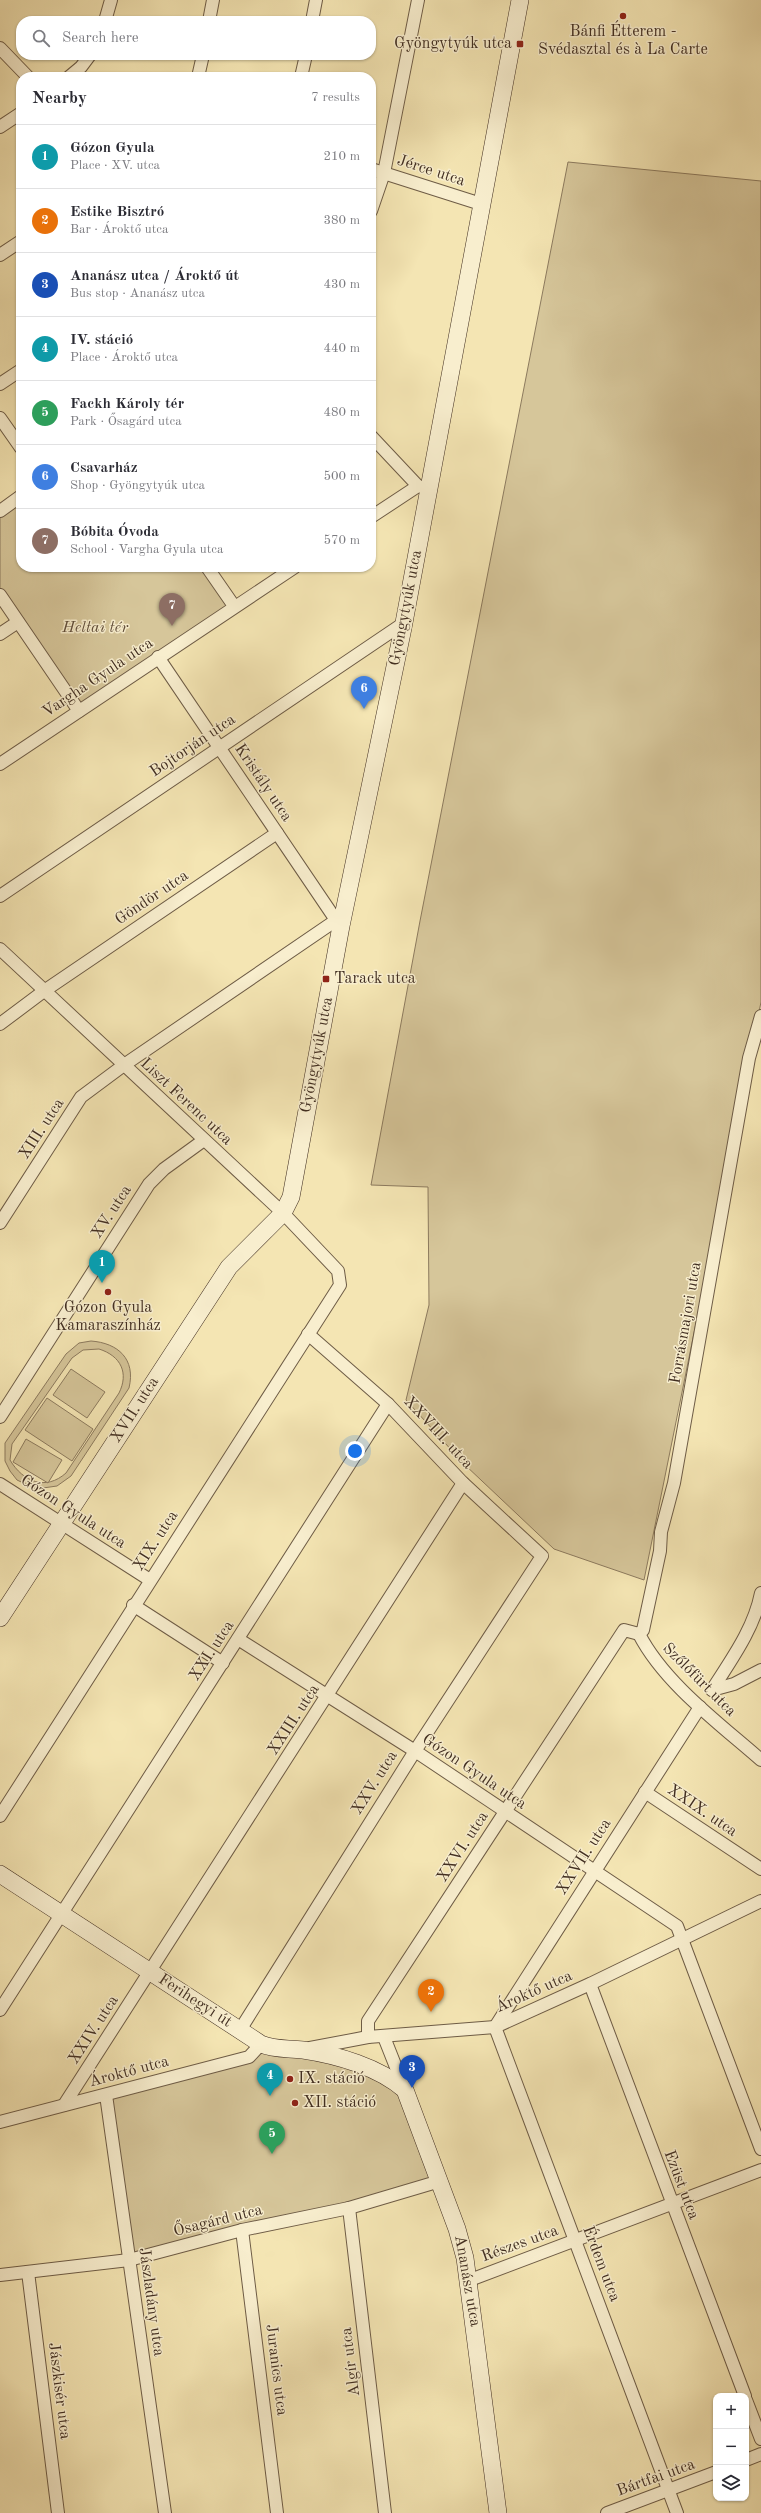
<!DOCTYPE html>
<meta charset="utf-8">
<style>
body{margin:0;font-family:"Old Standard TT",serif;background:#f7f7f7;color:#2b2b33}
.controls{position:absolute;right:12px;bottom:12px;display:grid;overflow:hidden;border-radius:8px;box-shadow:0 1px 3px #0004}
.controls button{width:36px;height:36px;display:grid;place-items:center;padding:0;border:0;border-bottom:1px solid #e1e1e2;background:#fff;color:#2b2b33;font:20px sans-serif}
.you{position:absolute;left:355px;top:1451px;width:14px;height:14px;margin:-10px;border:3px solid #fff;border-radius:50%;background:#1a73e8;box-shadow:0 0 0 6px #1a73e833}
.badge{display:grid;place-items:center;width:26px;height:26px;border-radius:50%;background:#8f2418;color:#fff;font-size:13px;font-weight:700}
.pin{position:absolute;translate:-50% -33px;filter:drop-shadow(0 1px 2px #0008)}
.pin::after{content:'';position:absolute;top:21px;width:14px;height:12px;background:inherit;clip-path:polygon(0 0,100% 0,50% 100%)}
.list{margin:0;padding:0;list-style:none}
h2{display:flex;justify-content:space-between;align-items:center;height:52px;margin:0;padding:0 16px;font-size:17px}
h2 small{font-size:13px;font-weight:400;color:#7c7c81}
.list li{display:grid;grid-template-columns:26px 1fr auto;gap:12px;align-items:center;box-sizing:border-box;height:64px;padding:0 16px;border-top:1px solid #e1e1e2}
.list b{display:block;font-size:15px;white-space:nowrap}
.list p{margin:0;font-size:13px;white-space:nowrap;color:#7c7c81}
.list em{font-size:13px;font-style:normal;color:#7c7c81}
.icon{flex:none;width:22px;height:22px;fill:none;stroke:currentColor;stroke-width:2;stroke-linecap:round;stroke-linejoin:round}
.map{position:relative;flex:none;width:761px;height:2513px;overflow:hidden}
.search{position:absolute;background:#fff;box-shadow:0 1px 3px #0004;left:16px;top:16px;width:360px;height:44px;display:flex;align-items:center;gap:10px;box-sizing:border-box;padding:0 14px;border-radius:16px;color:#7c7c81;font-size:15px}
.panel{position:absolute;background:#fff;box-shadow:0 1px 3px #0004;left:16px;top:72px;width:360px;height:500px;border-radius:16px}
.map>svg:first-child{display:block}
.green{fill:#d6c69a;stroke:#8c7a5e;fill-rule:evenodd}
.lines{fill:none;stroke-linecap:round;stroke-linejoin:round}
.street-casing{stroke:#6e5c46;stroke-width:14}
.secondary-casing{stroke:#412e21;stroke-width:18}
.street{stroke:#f8eece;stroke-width:12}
.secondary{stroke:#f8eece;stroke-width:17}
.poi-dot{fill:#8f2418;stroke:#f8eece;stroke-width:1.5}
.labels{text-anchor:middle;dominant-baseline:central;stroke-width:3;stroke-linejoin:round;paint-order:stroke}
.poi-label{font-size:16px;fill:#412e21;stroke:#f8eece;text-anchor:start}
.street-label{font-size:16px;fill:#412e21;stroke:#f8eece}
.park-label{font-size:16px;font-style:italic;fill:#5f4c39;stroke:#f8eece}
</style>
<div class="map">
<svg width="761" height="2513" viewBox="0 0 761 2513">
<rect width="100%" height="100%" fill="#f4e5b3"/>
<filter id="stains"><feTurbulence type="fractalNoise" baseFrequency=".005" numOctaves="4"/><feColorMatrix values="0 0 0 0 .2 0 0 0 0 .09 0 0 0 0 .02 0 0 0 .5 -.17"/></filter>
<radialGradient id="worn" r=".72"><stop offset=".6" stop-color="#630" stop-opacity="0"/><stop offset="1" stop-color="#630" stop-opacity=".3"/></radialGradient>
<g class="green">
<path d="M 568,162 L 761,181 L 761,1002 L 644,1580 L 554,1549 L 464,1464 L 406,1400 L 429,1305 L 428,1187 L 371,1185 L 420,921 Z"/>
<path d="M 21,496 L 21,567 L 207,567 L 234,606 L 79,711 L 0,595 L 0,511 Z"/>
<path d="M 91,1341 C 118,1343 136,1359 129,1388 L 71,1476 L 57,1486 L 36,1489 L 17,1480 L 10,1471 L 5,1461 L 5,1443 L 66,1354 L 79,1343 ZM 99,1349 C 121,1356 129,1373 119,1393 L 66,1473 C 46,1491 23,1482 10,1460 L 12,1444 L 72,1358 L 83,1350 Z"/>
<path d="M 71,1369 L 105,1392 L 87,1418 L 53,1395 Z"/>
<path d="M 47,1398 L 93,1429 L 72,1461 L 25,1430 Z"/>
<path d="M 26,1439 L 62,1460 L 48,1483 L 13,1462 Z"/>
<path d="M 261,2044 L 395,2081 L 440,2181 L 129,2260 L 106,2095 L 249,2057 Z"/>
</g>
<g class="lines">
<g class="street-casing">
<g id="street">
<path d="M 105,21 L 111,0"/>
<path d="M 209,21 L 213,0"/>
<path d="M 312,21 L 316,0"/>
<path d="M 0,48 L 28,77"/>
<path d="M 69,77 L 81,67 L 90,55"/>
<path d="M 198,77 L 203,55"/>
<path d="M 301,77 L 306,55"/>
<path d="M 0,127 L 21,113"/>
<path d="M 371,169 L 481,204"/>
<path d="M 371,211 L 384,173 L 418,0"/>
<path d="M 0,255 L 21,241"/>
<path d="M 0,384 L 21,370"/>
<path d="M 0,418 L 21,448"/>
<path d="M 371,436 L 418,486 L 427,488"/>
<path d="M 0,511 L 21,496"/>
<path d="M 371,517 L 418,486"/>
<path d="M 207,567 L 234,606"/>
<path d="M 0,595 L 79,711"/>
<path d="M 0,634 L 18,622"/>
<path d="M 158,657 L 340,926"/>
<path d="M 0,764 L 295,567"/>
<path d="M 0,896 L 404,623"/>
<path d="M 0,949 L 283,1213 L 338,1271 L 340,1285 L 0,1816"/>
<path d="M 0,1024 L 44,991 L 277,833"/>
<path d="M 0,1223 L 81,1097 L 124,1065 L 335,921"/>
<path d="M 0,1417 L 149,1184 L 164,1169 L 204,1140"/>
<path d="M 0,1484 L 150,1580"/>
<path d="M 133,1605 L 223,1663"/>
<path d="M 639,1634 L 643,1630 L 660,1551 L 661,1532 L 674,1483 L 749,1058 L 761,1016"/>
<path d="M 639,1634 C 664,1683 720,1724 761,1760"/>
<path d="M 238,1639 L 415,1751 L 677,1926 L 761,2149"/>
<path d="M 712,1690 C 731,1660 754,1629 761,1593"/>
<path d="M 712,1690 L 734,1684 L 761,1670"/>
<path d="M 645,1792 L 761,1869"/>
<path d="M 590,1984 L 745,2396"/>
<path d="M 0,2010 L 388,1404"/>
<path d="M 495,2027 L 677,2513"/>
<path d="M 495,2027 L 700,1707"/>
<path d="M 240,2030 L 415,1751 L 542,1556 L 463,1483 L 388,1404 L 308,1334"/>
<path d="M 368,2037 L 368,2021 L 624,1630 L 639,1634"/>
<path d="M 384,2037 L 405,2090"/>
<path d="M 310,2048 L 368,2037 L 495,2027 L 590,1984 L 761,1901"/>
<path d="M 106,2095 L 165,2513"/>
<path d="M 64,2105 L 463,1483"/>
<path d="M 0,2122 L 249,2057 L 261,2044"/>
<path d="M 349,2208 L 385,2513"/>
<path d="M 242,2230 L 277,2513"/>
<path d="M 28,2272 L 58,2513"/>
<path d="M 0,2275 L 129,2260 L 242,2230 L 349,2208 L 440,2181"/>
<path d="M 470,2280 L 761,2170"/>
<path d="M 746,2400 L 761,2439"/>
<path d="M 746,2460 L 761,2454"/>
<path d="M 607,2513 L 716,2472"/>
</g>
</g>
<g class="secondary-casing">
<g id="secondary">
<path d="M 0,1618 L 229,1267 L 283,1213 L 291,1197 L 341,926 L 403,628 L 520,0"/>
<path d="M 0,1874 L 261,2044 C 275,2050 288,2048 303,2050 C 337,2055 379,2067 405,2090 L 457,2229 L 465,2258 L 498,2513"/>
</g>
</g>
<use href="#street" class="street"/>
<use href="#secondary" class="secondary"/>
</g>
<g class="poi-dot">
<circle cx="623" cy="16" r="4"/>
<rect x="516" y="40" width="8" height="8" rx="2"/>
<rect x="322" y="975" width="8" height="8" rx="2"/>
<circle cx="108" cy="1292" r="4"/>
<circle cx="290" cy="2079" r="4"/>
<circle cx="295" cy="2103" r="4"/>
</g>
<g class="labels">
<g class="poi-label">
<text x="623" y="32" text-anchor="middle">Bánfi Étterem -<tspan x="623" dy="18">Svédasztal és à La Carte</tspan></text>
<text x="512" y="44" text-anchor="end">Gyöngytyúk utca</text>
<text x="334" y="979">Tarack utca</text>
<text x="108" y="1308" text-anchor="middle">Gózon Gyula<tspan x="108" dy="18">Kamaraszínház</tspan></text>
<text x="298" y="2079">IX. stáció</text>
<text x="303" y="2103">XII. stáció</text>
</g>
<g class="street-label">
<text transform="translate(431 171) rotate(18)">Jérce utca</text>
<text transform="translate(406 608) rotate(-79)">Gyöngytyúk utca</text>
<text transform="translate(98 678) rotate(-34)">Vargha Gyula utca</text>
<text transform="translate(193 746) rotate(-34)">Bojtorján utca</text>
<text transform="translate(263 783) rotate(56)">Kristály utca</text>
<text transform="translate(152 898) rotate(-34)">Göndör utca</text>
<text transform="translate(317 1055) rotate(-79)">Gyöngytyúk utca</text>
<text transform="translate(186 1102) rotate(43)">Liszt Ferenc utca</text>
<text transform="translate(42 1129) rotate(-57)">XIII. utca</text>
<text transform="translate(112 1212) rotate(-57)">XV. utca</text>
<text transform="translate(686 1323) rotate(-80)">Forrásmajori utca</text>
<text transform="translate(135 1410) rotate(-57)">XVII. utca</text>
<text transform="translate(438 1433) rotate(47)">XXVIII. utca</text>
<text transform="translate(73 1512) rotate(33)">Gózon Gyula utca</text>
<text transform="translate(156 1541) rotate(-57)">XIX. utca</text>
<text transform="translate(212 1651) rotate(-57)">XXI. utca</text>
<text transform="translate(699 1680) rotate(45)">Szőlőfürt utca</text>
<text transform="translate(294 1720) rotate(-57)">XXIII. utca</text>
<text transform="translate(474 1772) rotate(34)">Gózon Gyula utca</text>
<text transform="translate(375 1783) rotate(-58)">XXV. utca</text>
<text transform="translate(702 1811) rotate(34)">XXIX. utca</text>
<text transform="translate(463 1847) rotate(-57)">XXVI. utca</text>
<text transform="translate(584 1857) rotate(-57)">XXVII. utca</text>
<text transform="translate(534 1992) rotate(-24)">Ároktő utca</text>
<text transform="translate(195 2001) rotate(33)">Ferihegyi út</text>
<text transform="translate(94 2030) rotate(-57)">XXIV. utca</text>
<text transform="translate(129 2072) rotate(-15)">Ároktő utca</text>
<text transform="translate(681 2185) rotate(69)">Ezüst utca</text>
<text transform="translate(218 2221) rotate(-14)">Ősagárd utca</text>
<text transform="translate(520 2244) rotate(-20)">Részes utca</text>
<text transform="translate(601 2264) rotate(69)">Érdem utca</text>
<text transform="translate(467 2281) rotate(80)">Ananász utca</text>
<text transform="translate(151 2302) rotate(82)">Jászladány utca</text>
<text transform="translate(351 2362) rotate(-97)">Algír utca</text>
<text transform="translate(276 2370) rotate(83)">Juranics utca</text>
<text transform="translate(59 2391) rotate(83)">Jászkisér utca</text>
<text transform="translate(656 2478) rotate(-20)">Bártfai utca</text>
</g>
<g class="park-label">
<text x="95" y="628">Heltai tér</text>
</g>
</g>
<rect width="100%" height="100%" filter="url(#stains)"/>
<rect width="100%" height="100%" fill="url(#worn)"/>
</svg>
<div class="controls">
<button>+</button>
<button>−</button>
<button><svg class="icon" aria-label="layers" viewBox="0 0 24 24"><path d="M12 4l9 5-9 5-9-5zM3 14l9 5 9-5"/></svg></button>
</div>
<div class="you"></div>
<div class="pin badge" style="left:102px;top:1283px;background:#0f9aa8">1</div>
<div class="pin badge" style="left:431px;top:2012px;background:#e8710a">2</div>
<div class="pin badge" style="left:412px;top:2088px;background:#1a4fb4">3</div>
<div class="pin badge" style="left:270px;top:2096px;background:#0f9aa8">4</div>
<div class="pin badge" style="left:272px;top:2154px;background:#2e9e5b">5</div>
<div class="pin badge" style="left:364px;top:709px;background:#3f7fe0">6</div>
<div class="pin badge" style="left:172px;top:626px;background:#8d6e63">7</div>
<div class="search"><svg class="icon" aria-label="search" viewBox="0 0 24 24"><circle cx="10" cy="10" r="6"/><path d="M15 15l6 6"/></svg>Search here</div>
<section class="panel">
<h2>Nearby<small>7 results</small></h2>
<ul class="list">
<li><span class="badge" style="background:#0f9aa8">1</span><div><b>Gózon Gyula</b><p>Place · XV. utca</p></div><em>210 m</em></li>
<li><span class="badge" style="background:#e8710a">2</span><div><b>Estike Bisztró</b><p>Bar · Ároktő utca</p></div><em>380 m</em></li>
<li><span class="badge" style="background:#1a4fb4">3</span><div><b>Ananász utca / Ároktő út</b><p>Bus stop · Ananász utca</p></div><em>430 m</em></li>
<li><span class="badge" style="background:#0f9aa8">4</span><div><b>IV. stáció</b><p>Place · Ároktő utca</p></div><em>440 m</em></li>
<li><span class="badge" style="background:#2e9e5b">5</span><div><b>Fackh Károly tér</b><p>Park · Ősagárd utca</p></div><em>480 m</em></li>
<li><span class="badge" style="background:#3f7fe0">6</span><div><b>Csavarház</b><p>Shop · Gyöngytyúk utca</p></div><em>500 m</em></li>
<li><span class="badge" style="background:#8d6e63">7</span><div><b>Bóbita Óvoda</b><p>School · Vargha Gyula utca</p></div><em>570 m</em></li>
</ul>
</section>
</div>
